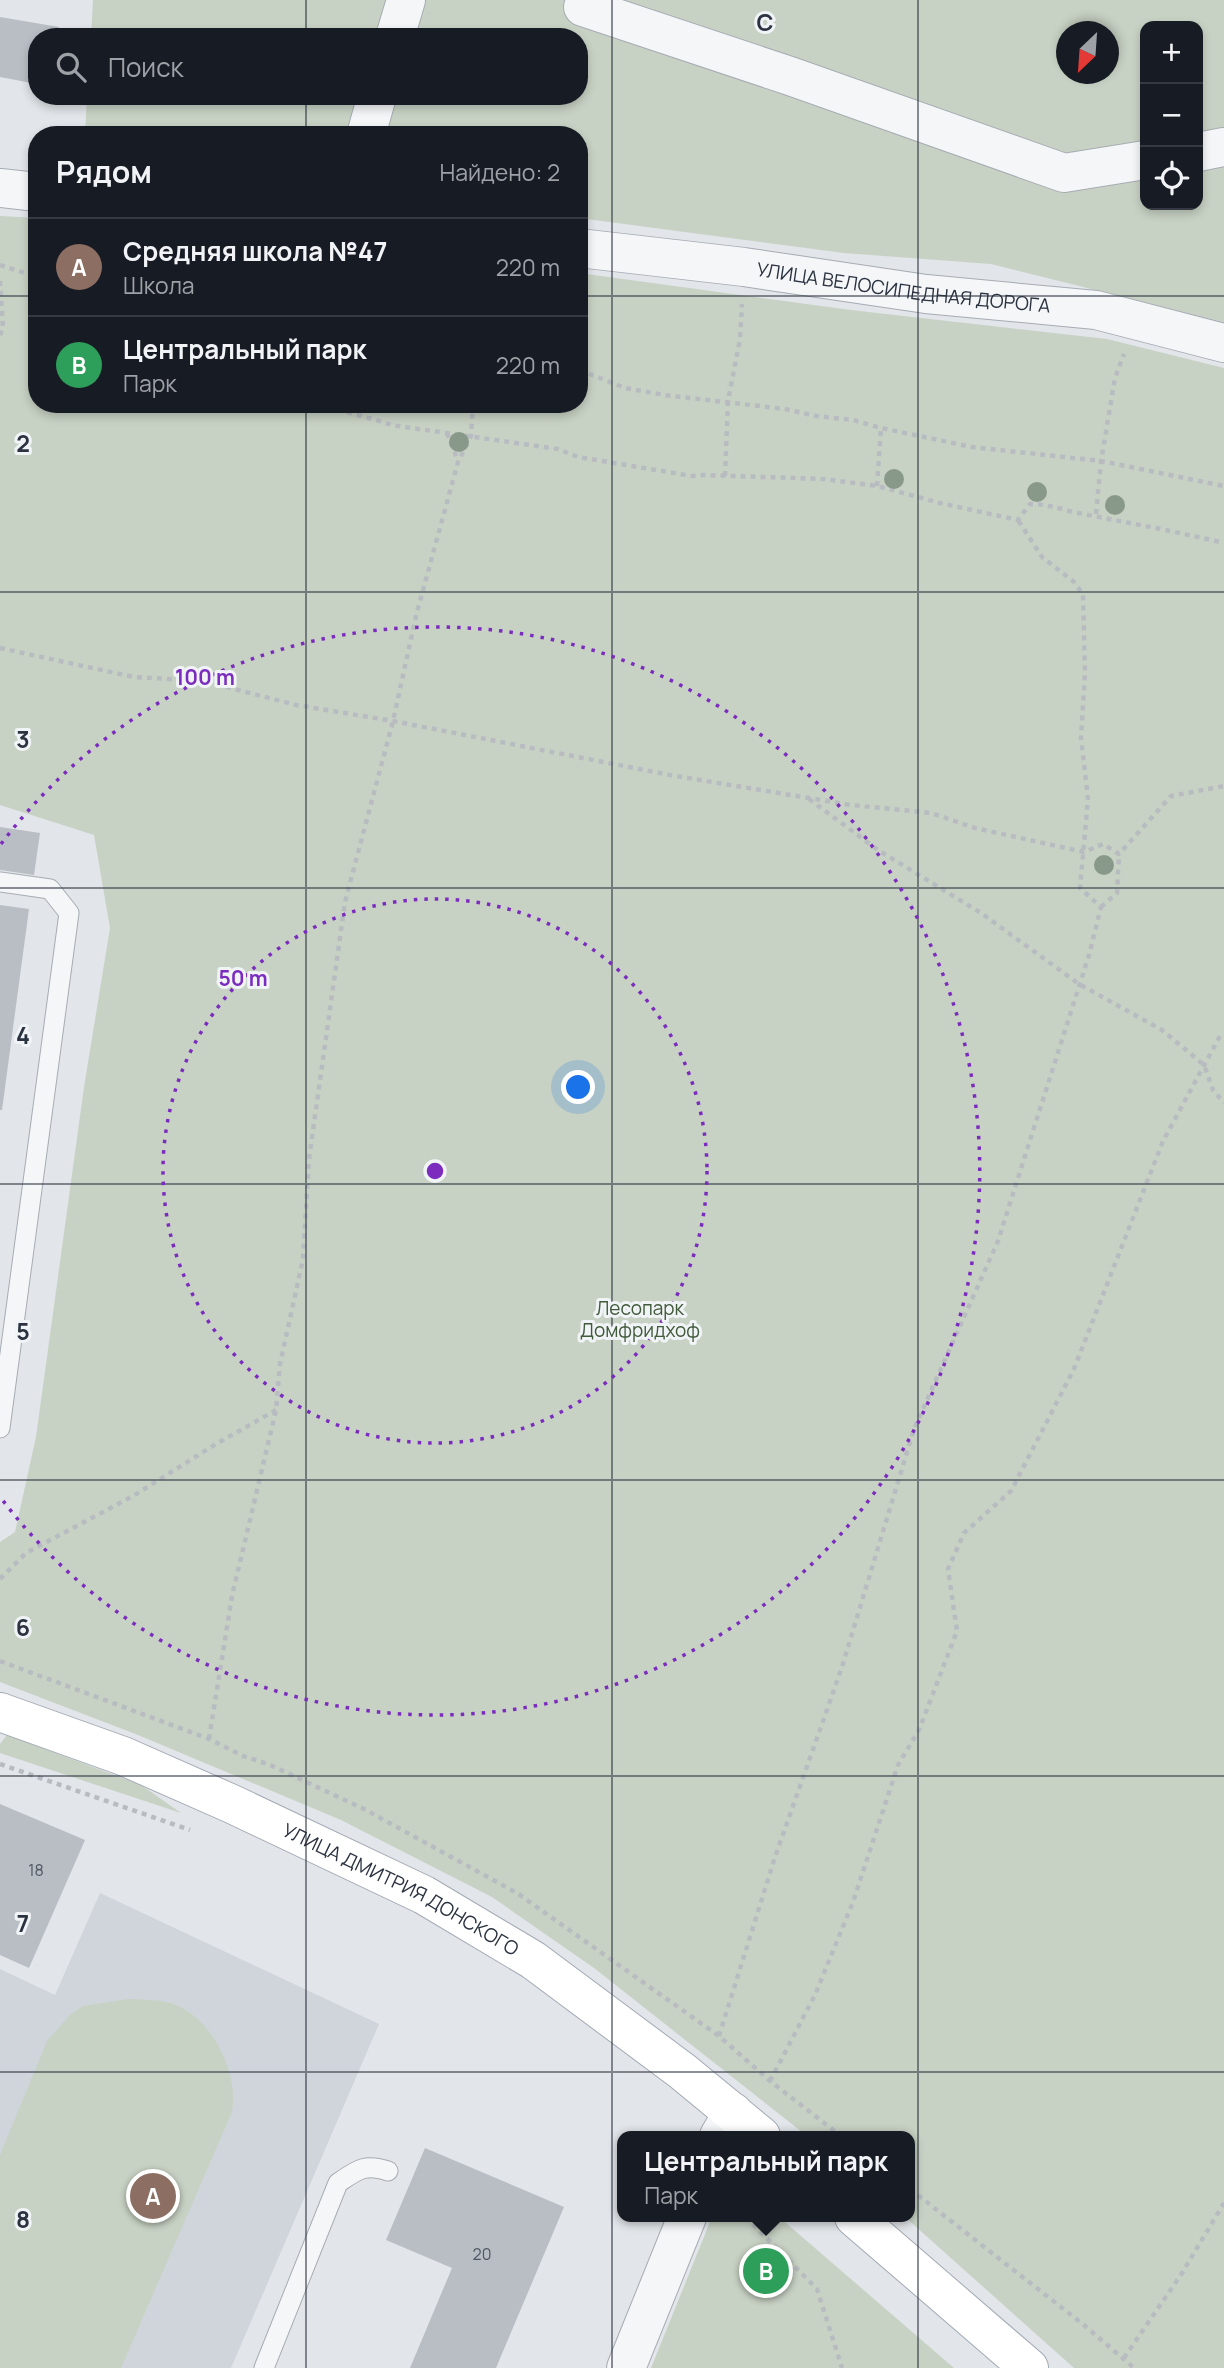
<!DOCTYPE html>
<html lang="ru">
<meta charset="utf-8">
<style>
body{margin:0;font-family:Manrope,sans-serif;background:#20242c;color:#f1f3f6}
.controls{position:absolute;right:21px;top:21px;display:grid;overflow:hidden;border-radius:14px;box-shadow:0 4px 10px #0003}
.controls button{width:63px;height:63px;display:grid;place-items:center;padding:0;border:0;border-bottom:2px solid #363941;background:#171b24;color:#f1f3f6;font:35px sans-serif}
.compass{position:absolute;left:1056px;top:21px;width:63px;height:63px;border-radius:50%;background:#171b24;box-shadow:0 4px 10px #0003;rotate:205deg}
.you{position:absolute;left:579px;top:1088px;width:24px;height:24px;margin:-18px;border:5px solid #fff;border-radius:50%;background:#1a73e8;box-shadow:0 0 0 10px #1a73e833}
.badge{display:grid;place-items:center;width:46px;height:46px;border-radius:50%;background:#c45166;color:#fff;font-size:23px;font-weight:700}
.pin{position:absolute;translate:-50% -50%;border:4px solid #fff;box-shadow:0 2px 7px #0006}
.popup{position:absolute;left:617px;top:2131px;width:298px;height:91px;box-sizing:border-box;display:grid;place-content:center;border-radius:14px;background:#171b24;filter:drop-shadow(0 2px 5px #0005);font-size:23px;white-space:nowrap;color:#9ea1a6}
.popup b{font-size:26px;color:#f1f3f6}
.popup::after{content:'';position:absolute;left:50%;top:100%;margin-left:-14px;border:14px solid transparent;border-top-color:#171b24}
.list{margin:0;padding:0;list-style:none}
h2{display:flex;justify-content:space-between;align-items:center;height:91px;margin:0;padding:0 28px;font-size:30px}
h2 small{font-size:23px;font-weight:400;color:#9ea1a6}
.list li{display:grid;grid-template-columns:46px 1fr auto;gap:21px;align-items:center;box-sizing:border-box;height:98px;padding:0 28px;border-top:2px solid #363941}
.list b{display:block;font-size:26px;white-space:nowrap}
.list p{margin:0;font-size:23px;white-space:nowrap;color:#9ea1a6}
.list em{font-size:23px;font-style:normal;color:#9ea1a6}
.icon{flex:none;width:38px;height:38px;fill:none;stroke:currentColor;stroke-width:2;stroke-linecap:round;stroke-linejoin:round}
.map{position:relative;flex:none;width:1224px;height:2368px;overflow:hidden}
.search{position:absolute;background:#171b24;box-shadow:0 4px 10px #0003;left:28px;top:28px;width:560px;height:77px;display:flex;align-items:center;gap:18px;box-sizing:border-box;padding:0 24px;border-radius:28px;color:#9ea1a6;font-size:26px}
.panel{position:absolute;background:#171b24;box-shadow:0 4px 10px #0003;left:28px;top:126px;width:560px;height:287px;border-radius:28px}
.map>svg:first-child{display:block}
.built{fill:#d0d4db}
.green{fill:#c8d2c4;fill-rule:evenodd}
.building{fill:#b9bec5}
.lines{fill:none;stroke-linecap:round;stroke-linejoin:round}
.service-casing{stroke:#a7acb3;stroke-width:21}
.minor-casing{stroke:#a7acb3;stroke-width:40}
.primary-casing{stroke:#a2aab4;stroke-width:40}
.path{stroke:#b8bcc1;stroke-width:4.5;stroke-dasharray:5 5;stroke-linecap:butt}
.service{stroke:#f4f6f8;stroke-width:19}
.minor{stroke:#f4f6f8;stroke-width:38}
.primary{stroke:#fff;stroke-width:38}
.tree{fill:#899989}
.grid{fill:none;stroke:#2b3340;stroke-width:2;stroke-opacity:0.55}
.ring{fill:none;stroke:#7b2cbf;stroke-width:3.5;stroke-dasharray:3.5 7}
.labels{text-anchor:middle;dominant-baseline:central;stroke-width:6;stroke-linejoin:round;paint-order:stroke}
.number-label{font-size:16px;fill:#4e5661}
.street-label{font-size:19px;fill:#2b3340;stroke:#f1f4f7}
.park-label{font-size:19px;fill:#415a3a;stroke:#f1f4f7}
.grid-label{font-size:23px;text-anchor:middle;font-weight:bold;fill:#2b3340;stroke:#f1f4f7;stroke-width:6;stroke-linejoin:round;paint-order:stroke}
.centre{fill:#7b2cbf;stroke:#f1f4f7;stroke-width:3.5}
.ring-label{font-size:21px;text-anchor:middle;font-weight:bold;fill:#7b2cbf;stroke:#f1f4f7;stroke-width:6;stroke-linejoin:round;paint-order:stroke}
</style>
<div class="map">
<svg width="1224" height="2368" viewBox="0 0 1224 2368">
<rect width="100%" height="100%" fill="#e2e5e9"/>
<path class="built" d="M 100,1893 L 379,2024 L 231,2368 L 0,2368 L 0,1969 L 55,1995 Z"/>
<g class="green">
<path d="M 93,0 L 1224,0 L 1224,322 L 991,264 L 844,253 L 579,218 L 579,135 L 85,135 L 87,96 L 579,96 L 579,37 L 91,37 ZM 1145,26 L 1198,26 L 1198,205 L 1145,205 ZM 1066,32 L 1108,32 L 1108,74 L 1066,74 Z"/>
<path d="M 0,216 L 37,218 L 37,404 L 579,404 L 579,273 L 851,310 L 1107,339 L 1224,368 L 1224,2368 L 1074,2368 L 905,2217 L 910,2217 L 910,2136 L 807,2136 L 594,1968 L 492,1897 L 341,1820 L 138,1735 L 0,1682 L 0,1542 L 15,1532 L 36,1437 L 84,1087 L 110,928 L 94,835 L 0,805 Z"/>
<path d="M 7,1735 L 141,1785 L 181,1813 L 0,1753 L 0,1744 Z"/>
<path d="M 129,1999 C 144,2000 165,1999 178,2006 C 214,2022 239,2075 232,2112 L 121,2368 L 0,2368 L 0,2155 L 47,2041 L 70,2015 L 83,2006 Z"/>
<path d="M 712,2217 L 779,2217 L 954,2368 L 651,2368 Z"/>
</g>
<g class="building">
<path d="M 0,17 L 59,27 L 57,37 L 37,37 L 37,84 L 0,77 Z"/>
<path d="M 0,827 L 40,833 L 34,875 L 0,870 Z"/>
<path d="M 0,905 L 29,909 L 2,1110 L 0,1110 Z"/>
<path d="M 0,1804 L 85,1840 L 29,1968 L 0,1955 Z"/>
<path d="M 425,2148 L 564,2207 L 496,2368 L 410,2368 L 452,2268 L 386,2240 Z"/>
</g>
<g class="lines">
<g class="service-casing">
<g id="service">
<path d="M 0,882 L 50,889 L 69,913 L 0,1428"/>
<path d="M 264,2368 L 338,2183 C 357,2170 365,2163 388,2171"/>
</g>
</g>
<g class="minor-casing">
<g id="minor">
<path d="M 586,0 L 583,7 L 790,76 L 1064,173 L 1145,160"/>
<path d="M 395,37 L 406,0"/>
<path d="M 366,135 L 377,96"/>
<path d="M 1198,152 L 1224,147"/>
<path d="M 0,188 L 37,192"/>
<path id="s1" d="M 579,248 L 744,267 L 926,294 L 1096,310 L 1224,343"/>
<path d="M 719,2136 L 733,2112"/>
<path d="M 626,2368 L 687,2217"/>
</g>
</g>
<g class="primary-casing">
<g id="primary">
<path id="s2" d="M 0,1712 L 123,1756 L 232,1804 L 424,1895 L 533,1960 L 682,2071 L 761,2136"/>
<path d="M 854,2217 L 1029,2368"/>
</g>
</g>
<g class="path">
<path d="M 0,265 L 37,277"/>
<path d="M 0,281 L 3,328 L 0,335"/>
<path d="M 579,373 L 587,373 L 625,388 L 664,395 L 785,409 L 816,416 L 853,420 L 881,428 L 972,447 L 1101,461 L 1224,486"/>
<path d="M 329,404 C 347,415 371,417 391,425 L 558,449 L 578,457 L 692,476 L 704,475 L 824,479 L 877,486 L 940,503 L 1018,520 L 1030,504 C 1046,504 1058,508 1073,512 C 1124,522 1174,531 1224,543"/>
<path d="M 447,433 L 458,461"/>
<path d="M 725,476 L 728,401 L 740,339 L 742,304"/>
<path d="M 877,486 L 881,428"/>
<path d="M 1096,514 L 1101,461 L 1115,378 L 1124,354"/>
<path d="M 0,648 L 134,677 L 203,681 L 296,705 L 393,721 L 670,775 L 851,805 L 931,813 L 975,828 L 1084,852 L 1103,844 L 1119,854 L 1171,796 L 1224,786"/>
<path d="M 809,799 L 878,850 L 981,913 L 1079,984 L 1162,1030 L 1204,1065 L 1213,1090 L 1224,1103"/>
<path d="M 1101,907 L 1117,893 L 1119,854"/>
<path d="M 0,1579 L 26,1553 L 133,1496 L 216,1444 L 276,1410"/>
<path d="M 0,1661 L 209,1739 L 243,1756 L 268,1764 L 364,1809 L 517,1893 L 719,2036 L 770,2081 L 841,2136"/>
<path d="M 209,1739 L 232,1596 L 276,1410 L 280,1364 L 303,1259 L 309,1159 L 345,902 L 393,721 L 416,616 L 458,462 L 471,436 L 473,404"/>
<path d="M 0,1764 L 190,1830"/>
<path d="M 719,2036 L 775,1857 L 841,1670 L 914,1429 L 998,1241 L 1089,955 L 1101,907 L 1080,888 L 1088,799 L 1081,738 L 1085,673 L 1083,594 L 1074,582 L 1042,557 L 1018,520"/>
<path d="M 770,2081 L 815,1995 L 853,1902 L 898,1765 L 919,1730 L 957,1631 L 948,1569 L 964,1533 L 1011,1491 L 1074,1369 L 1163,1141 L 1220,1036"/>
<path d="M 910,2189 L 1084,2325 L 1134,2368"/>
<path d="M 746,2217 L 817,2289 L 842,2368"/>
<path d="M 1124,2358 L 1182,2273 L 1224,2203"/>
</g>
<use href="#service" class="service"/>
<use href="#minor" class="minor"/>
<use href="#primary" class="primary"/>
</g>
<g class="tree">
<circle cx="459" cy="442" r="10"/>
<circle cx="894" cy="479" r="10"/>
<circle cx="1037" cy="492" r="10"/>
<circle cx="1115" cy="505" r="10"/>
<circle cx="1104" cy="865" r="10"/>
</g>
<path class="grid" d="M 306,0 L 306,37M 612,0 L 612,2368M 918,0 L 918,2368M 306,96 L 306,135M 0,296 L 37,296M 579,296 L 1224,296M 306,404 L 306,2368M 0,592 L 1224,592M 0,888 L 1224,888M 0,1184 L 1224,1184M 0,1480 L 1224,1480M 0,1776 L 1224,1776M 0,2072 L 1224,2072"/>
<g class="ring">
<circle cx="435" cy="1171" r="272"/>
<path d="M1 844A544 544 0 1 1 1 1498"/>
</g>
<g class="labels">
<g class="number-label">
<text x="36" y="1870">18</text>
<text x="482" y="2254">20</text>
</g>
<g class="street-label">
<text stroke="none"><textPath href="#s1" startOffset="327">УЛИЦА ВЕЛОСИПЕДНАЯ ДОРОГА</textPath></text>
<text stroke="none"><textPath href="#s2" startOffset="439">УЛИЦА ДМИТРИЯ ДОНСКОГО</textPath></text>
</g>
<g class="park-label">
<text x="640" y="1308">Лесопарк<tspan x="640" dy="22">Домфридхоф</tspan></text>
</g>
</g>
<g class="grid-label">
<text x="765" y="31">C</text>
<text x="23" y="452">2</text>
<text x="23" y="748">3</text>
<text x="23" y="1044">4</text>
<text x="23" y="1340">5</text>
<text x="23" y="1636">6</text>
<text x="23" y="1932">7</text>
<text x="23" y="2228">8</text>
</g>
<circle cx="435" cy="1171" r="10" class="centre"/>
<g class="ring-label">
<text x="205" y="685">100 m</text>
<text x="243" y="986">50 m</text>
</g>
</svg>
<div class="controls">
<button>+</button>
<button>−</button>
<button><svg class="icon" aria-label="locate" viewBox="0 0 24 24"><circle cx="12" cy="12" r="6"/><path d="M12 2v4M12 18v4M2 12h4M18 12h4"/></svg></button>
</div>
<svg class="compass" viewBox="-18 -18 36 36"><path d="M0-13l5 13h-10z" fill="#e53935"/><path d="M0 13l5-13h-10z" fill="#9ea1a6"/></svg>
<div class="you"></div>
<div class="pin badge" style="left:153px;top:2196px;background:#8d6e63">A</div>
<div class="pin badge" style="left:766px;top:2271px;background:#2e9e5b">B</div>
<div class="popup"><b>Центральный парк</b>Парк</div>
<div class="search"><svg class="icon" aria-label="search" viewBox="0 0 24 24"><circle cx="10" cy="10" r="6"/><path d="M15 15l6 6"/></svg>Поиск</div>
<section class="panel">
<h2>Рядом<small>Найдено: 2</small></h2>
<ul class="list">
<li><span class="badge" style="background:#8d6e63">A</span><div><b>Средняя школа №47</b><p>Школа</p></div><em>220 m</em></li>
<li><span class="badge" style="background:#2e9e5b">B</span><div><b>Центральный парк</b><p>Парк</p></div><em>220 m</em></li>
</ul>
</section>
</div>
